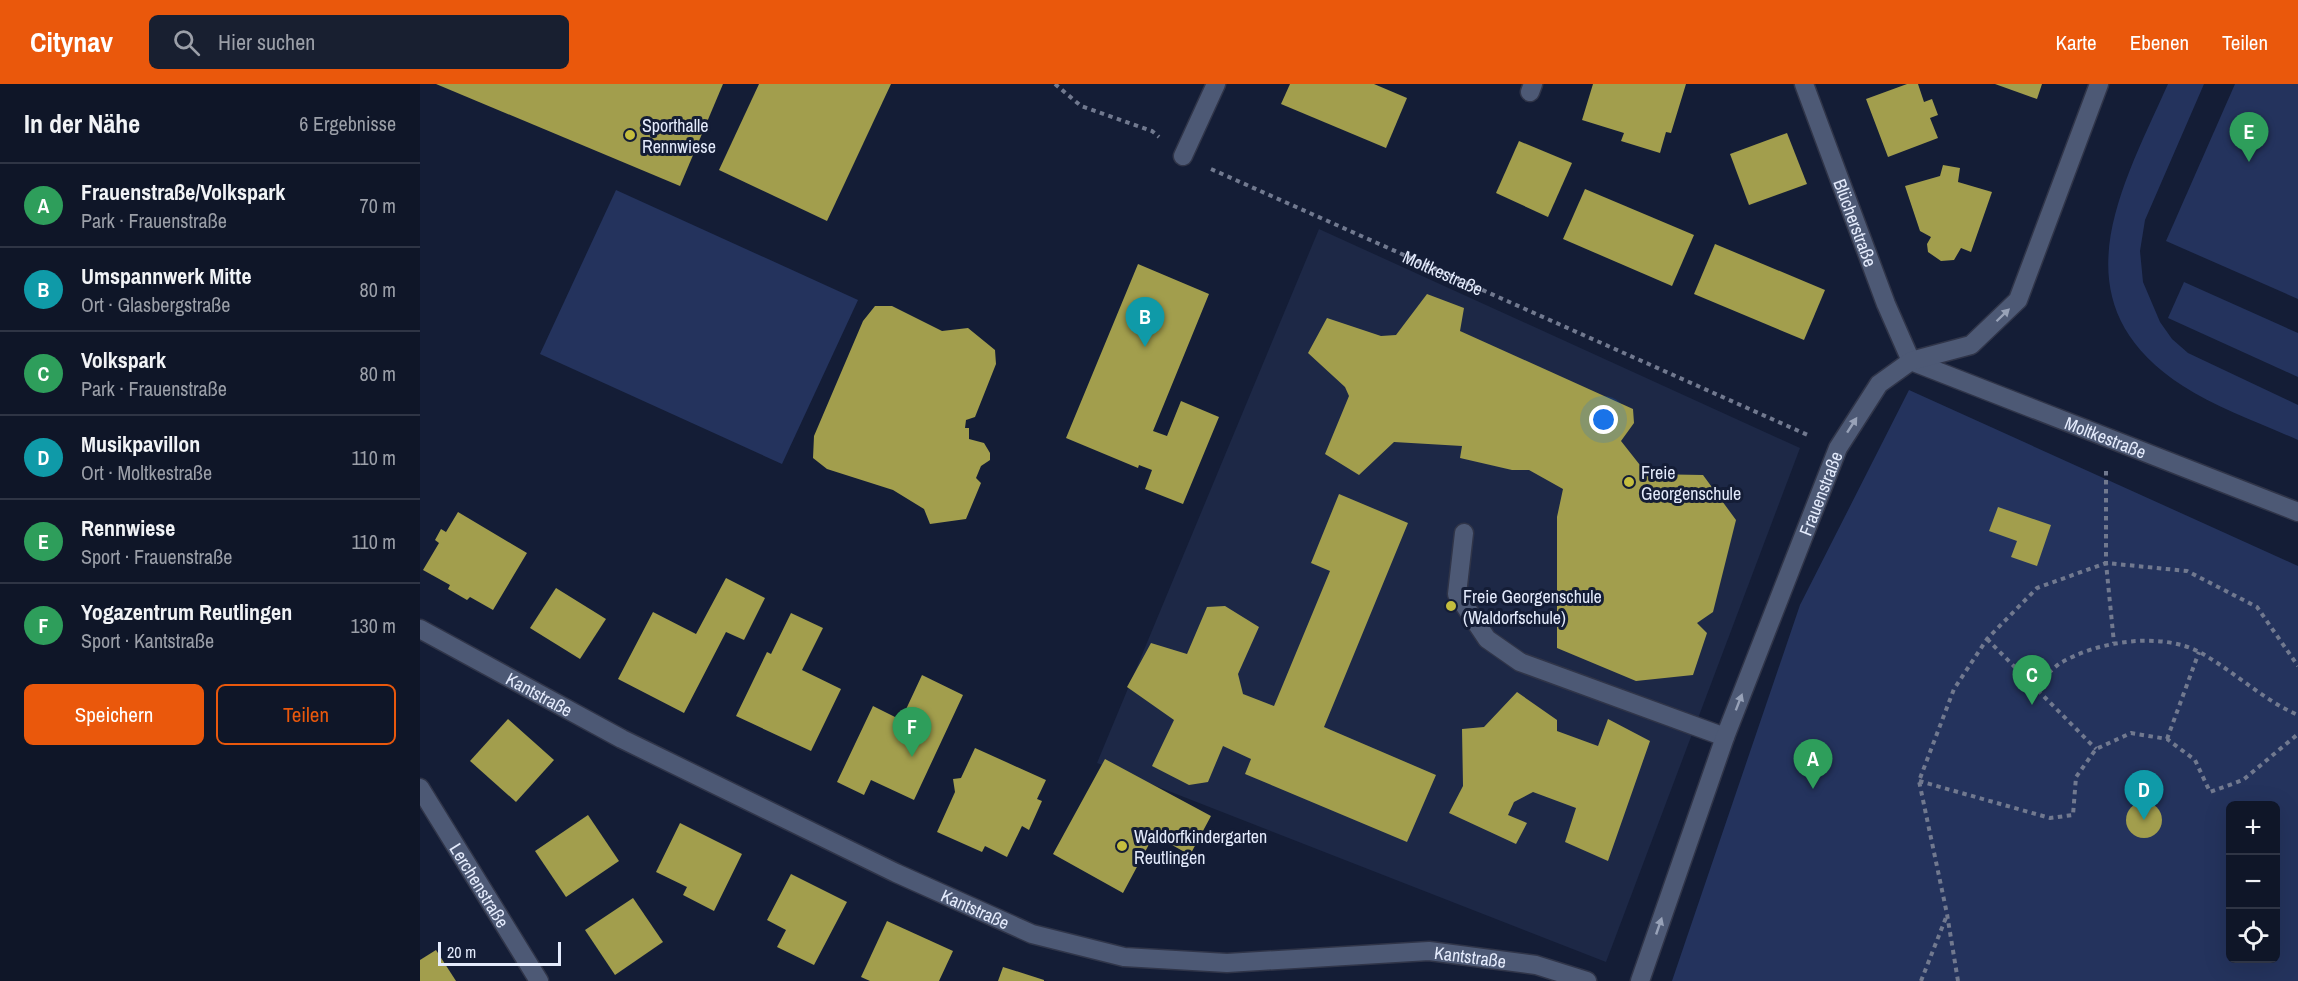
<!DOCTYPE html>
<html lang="de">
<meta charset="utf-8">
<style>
body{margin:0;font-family:"Archivo Narrow",sans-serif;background:#181f30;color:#f1f3f6}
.controls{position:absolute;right:18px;bottom:18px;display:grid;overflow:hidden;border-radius:9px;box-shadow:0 6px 24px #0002}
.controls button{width:54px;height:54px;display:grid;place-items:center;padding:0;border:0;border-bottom:2px solid #2f3545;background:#0f1628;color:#f1f3f6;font:30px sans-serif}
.scale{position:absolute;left:18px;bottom:15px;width:123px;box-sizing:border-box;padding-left:6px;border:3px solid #e4ebfc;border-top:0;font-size:16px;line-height:21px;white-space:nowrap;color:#e4ebfc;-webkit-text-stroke:4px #141d36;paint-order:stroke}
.you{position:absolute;left:1184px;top:336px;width:21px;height:21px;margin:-15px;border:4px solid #fff;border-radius:50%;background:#1a73e8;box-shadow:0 0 0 9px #1a73e833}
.badge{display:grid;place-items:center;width:39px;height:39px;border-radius:50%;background:#ea580c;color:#fff;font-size:20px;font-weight:700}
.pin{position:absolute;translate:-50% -50px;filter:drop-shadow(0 2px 3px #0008)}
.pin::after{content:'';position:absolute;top:32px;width:21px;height:18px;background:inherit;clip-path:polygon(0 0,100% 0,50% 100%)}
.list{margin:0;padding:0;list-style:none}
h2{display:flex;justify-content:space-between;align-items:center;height:78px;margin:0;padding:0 24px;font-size:26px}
h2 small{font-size:20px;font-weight:400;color:#9b9fa8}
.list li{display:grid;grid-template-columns:39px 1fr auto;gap:18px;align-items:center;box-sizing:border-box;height:84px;padding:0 24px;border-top:2px solid #2f3545}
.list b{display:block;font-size:22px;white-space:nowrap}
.list p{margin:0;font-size:20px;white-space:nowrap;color:#9b9fa8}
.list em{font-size:20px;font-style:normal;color:#9b9fa8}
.actions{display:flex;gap:12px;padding:18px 24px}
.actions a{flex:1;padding:14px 0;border:2px solid #ea580c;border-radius:9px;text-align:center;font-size:21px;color:#ea580c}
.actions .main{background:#ea580c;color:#fff}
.icon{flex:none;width:33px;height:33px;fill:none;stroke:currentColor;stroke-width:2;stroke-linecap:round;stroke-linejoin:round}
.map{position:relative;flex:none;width:1878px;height:897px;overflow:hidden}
header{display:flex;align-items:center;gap:36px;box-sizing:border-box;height:84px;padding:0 30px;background:#ea580c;color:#fff}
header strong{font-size:28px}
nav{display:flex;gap:33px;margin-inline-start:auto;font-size:21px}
.search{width:420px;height:54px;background:#181f30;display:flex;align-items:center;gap:15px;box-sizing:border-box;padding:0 21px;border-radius:9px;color:#9b9fa8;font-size:22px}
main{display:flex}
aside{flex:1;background:#0f1628}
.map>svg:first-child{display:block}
.built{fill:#1d2846}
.green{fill:#24335d;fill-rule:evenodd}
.building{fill:#a29e4d}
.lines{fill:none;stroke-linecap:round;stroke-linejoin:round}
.lane-casing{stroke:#303549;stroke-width:21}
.street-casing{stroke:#303549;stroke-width:21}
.path{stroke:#71798f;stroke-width:4;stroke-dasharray:4.5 4.5;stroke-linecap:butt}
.lane{stroke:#4d5975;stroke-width:18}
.street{stroke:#4d5975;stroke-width:18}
.oneway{fill:#98a2b8}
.poi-dot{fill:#c4bd3e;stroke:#141d36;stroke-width:2}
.labels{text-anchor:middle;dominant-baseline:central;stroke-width:6;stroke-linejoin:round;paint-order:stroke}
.poi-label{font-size:18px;fill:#e4ebfc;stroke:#141d36;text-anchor:start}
.street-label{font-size:18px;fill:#e4ebfc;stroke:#141d36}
</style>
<header>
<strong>Citynav</strong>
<div class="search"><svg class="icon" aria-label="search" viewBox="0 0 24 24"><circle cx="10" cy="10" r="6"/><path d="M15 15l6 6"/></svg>Hier suchen</div>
<nav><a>Karte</a><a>Ebenen</a><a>Teilen</a></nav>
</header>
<main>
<aside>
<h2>In der Nähe<small>6 Ergebnisse</small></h2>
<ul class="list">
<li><span class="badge" style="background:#2e9e5b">A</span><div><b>Frauenstraße/Volkspark</b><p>Park · Frauenstraße</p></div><em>70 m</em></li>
<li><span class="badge" style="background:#0f9aa8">B</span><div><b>Umspannwerk Mitte</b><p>Ort · Glasbergstraße</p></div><em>80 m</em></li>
<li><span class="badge" style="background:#2e9e5b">C</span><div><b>Volkspark</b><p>Park · Frauenstraße</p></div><em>80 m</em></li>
<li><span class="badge" style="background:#0f9aa8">D</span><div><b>Musikpavillon</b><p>Ort · Moltkestraße</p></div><em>110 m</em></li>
<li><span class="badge" style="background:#2e9e5b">E</span><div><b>Rennwiese</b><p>Sport · Frauenstraße</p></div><em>110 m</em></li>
<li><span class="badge" style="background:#2e9e5b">F</span><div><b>Yogazentrum Reutlingen</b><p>Sport · Kantstraße</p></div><em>130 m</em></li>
</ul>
<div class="actions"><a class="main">Speichern</a><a>Teilen</a></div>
</aside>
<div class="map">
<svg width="1878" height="897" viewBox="0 0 1878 897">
<rect width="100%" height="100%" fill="#141d36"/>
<path class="built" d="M 899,145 L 1380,364 L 1186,878 L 677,679 Z"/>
<g class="green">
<path d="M 1748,0 L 1784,0 L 1725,136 L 1720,167 L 1723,198 L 1740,238 L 1752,255 L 1768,269 L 1878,321 L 1878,356 C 1842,340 1795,323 1763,302 C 1635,219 1700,107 1748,0 Z"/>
<path d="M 1815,0 L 1878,0 L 1878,215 L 1746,157 Z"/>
<path d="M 196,106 L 438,216 L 362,380 L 120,270 Z"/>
<path d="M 1764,198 L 1878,249 L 1878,293 L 1748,234 Z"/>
<path d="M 1489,306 L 1878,482 L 1878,897 L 1252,897 L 1380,521 ZM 1810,722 L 1856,722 L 1856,874 L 1810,874 Z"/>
</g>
<g class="building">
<path d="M 16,0 L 303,0 L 260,102 Z"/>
<path d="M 339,0 L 471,0 L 407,137 L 299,86 Z"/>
<path d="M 870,0 L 954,0 L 987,14 L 966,64 L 861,20 Z"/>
<path d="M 1173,0 L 1266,0 L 1251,49 L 1246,48 L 1240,69 L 1201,57 L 1204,49 L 1162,36 Z"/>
<path d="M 1487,0 L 1498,0 L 1504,18 L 1512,15 L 1518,31 L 1510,34 L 1518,54 L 1468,73 L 1446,15 Z"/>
<path d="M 1575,0 L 1622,0 L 1617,15 Z"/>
<path d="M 1367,49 L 1387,100 L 1329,121 L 1310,70 Z"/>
<path d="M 1099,57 L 1152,79 L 1128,133 L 1076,109 Z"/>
<path d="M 1523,81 L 1540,84 L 1538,98 L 1572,108 L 1551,168 L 1541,164 L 1534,176 L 1521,177 L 1508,168 L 1507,160 L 1511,153 L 1500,147 L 1485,102 L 1520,92 Z"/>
<path d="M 1165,105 L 1274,151 L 1252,202 L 1143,155 Z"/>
<path d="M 1295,160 L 1405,206 L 1384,256 L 1274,210 Z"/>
<path d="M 718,180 L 789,210 L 733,347 L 747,352 L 761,317 L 799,333 L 763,420 L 725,405 L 732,386 L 719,381 L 718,384 L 646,354 Z"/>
<path d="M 1007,210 L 1044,224 L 1040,247 L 1213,325 L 1214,339 L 1201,357 L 1227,390 L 1283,391 L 1316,436 L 1293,528 L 1277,539 L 1287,549 L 1273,591 L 1216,597 L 1137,564 L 1137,433 L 1143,405 L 1109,386 L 1092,386 L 1040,374 L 1042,362 L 974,358 L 939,391 L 905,370 L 929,312 L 925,303 L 888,269 L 907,234 L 961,252 L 976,251 Z"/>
<path d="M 455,222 L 472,222 L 522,247 L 548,244 L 575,266 L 576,280 L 555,333 L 546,336 L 545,344 L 549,344 L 549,355 L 564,359 L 570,369 L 570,376 L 561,382 L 556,394 L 561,399 L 546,435 L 510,440 L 504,425 L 473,406 L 407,385 L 393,374 L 394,352 L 443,237 Z"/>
<path d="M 919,410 L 988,439 L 904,643 L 1016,691 L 987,758 L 825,690 L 831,675 L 803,662 L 788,698 L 769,701 L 732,682 L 754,636 L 707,603 L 731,559 L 767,570 L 787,523 L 805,522 L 839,543 L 818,590 L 823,610 L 854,622 L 910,487 L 891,479 Z"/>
<path d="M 1578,423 L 1631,441 L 1617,482 L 1591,473 L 1597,457 L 1569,447 Z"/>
<path d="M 38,428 L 107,469 L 73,526 L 50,513 L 47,516 L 28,505 L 30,501 L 3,486 L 19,459 L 15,456 L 21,445 L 26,448 Z"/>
<path d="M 306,494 L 345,514 L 324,556 L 306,548 L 264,629 L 198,595 L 233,528 L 276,550 Z"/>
<path d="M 136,504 L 186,535 L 160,575 L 110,544 Z"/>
<path d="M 371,529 L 403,544 L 382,586 L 421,605 L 391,667 L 316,632 L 347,568 L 351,570 Z"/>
<path d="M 502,591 L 543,611 L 494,716 L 451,696 L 444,711 L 417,698 L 453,622 L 481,636 Z"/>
<path d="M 1097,608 L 1137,636 L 1137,647 L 1178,662 L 1188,635 L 1230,657 L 1188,777 L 1145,758 L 1156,724 L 1113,708 L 1094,718 L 1088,731 L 1107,739 L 1096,760 L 1029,729 L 1043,702 L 1042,645 L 1064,643 Z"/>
<path d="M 88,635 L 134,676 L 96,718 L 50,677 Z"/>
<path d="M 555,664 L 626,696 L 617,715 L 622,717 L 609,746 L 602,742 L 587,773 L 565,762 L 562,768 L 517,748 L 535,708 L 533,695 L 541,694 Z"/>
<path d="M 685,675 L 791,732 L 770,771 L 734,751 L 703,809 L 633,770 Z"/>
<circle cx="1724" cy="736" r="18"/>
<path d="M 168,731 L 199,777 L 146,813 L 115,767 Z"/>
<path d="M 260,739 L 322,770 L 294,827 L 263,811 L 267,803 L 236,788 Z"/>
<path d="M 371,790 L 427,818 L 394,881 L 357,863 L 366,846 L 347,836 Z"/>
<path d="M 213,814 L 243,858 L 195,891 L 165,846 Z"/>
<path d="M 467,837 L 533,867 L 519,897 L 450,897 L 441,893 Z"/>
<path d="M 16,866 L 36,897 L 0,897 L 0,876 Z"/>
<path d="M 583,883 L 624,896 L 624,897 L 578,897 Z"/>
</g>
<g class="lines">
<g class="lane-casing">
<g id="lane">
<path d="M 1110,8 L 1113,0"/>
<path d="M 1044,449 L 1037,510 L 1067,555 L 1100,578 L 1305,653"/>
</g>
</g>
<g class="street-casing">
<g id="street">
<path id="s2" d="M 1384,0 L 1466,220 L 1491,277 L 1878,428"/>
<path d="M 763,72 L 796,0"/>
<path id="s3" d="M 0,545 L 202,655 L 476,789 L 612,850 L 704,873 L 807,879 L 1009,867 L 1116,881 L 1167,897"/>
<path id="s4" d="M 0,704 L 119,897"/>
<path id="s5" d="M 1220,897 L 1305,653 L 1418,364 L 1459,300 L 1491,277 L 1551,261 L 1598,216 L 1679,0"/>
</g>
</g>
<g class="path">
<path d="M 635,0 L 661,22 L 732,47 L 739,53"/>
<path id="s1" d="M 791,85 L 1390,352"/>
<path d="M 1686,387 L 1686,479 L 1694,559"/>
<path d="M 1567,555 L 1676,665"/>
<path d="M 1616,602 C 1623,595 1631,586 1639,580 C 1676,557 1742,547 1781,569 C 1815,588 1843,616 1878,631"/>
<path d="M 1747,655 L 1779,568"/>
<path d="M 1499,697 L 1630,734 L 1653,731 L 1656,693 L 1676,665 L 1711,649 L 1747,655 L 1775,676 L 1790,708 L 1823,696 L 1878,650"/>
<path d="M 1501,897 L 1527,831"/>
<path d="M 1538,897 L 1527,830 L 1499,697 L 1534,605 L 1567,555 L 1617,504 L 1686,479 L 1767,487 L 1837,523 L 1878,582"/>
</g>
<use href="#lane" class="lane"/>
<use href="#street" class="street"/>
</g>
<defs><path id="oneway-solid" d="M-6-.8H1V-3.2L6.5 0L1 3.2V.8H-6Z" transform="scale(1.5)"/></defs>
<g class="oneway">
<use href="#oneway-solid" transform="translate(1583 231) rotate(-44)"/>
<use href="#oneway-solid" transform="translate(1432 341) rotate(-57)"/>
<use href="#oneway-solid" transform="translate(1319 618) rotate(-69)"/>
<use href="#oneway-solid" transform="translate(1239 842) rotate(-71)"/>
</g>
<g class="poi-dot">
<circle cx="210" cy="51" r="6"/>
<circle cx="1209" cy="398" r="6"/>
<circle cx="1031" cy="522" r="6"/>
<circle cx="702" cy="762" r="6"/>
</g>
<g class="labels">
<g class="poi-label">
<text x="222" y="41">Sporthalle<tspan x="222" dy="21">Rennwiese</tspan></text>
<text x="1221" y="388">Freie<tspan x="1221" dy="21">Georgenschule</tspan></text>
<text x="1043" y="512">Freie Georgenschule<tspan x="1043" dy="21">(Waldorfschule)</tspan></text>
<text x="714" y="752">Waldorfkindergarten<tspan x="714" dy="21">Reutlingen</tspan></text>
</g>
<g class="street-label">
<text stroke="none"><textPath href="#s2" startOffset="148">Blücherstraße</textPath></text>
<text stroke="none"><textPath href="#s1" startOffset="254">Moltkestraße</textPath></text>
<text stroke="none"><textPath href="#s2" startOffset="506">Moltkestraße</textPath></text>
<text stroke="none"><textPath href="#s5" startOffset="520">Frauenstraße</textPath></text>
<text stroke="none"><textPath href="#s3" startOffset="136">Kantstraße</textPath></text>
<text stroke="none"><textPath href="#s4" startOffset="114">Lerchenstraße</textPath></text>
<text stroke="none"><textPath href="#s3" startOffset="622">Kantstraße</textPath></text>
<text stroke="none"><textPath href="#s3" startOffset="1126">Kantstraße</textPath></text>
</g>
</g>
</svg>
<div class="controls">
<button>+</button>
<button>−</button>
<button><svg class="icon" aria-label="locate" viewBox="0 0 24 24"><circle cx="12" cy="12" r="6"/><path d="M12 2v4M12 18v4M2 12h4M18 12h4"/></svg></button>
</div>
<div class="scale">20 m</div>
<div class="you"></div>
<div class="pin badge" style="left:1393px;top:705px;background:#2e9e5b">A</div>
<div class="pin badge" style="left:725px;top:263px;background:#0f9aa8">B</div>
<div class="pin badge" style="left:1612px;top:621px;background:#2e9e5b">C</div>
<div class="pin badge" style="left:1724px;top:736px;background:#0f9aa8">D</div>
<div class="pin badge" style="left:1829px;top:78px;background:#2e9e5b">E</div>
<div class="pin badge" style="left:492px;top:673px;background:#2e9e5b">F</div>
</div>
</main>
